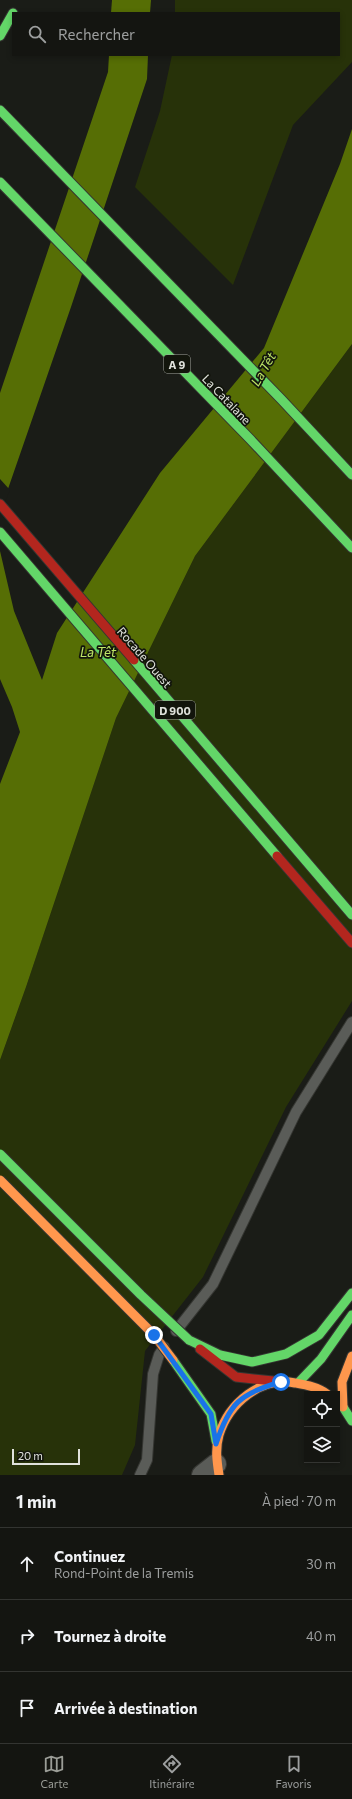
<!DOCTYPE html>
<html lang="fr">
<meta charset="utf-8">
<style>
body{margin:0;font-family:Commissioner,sans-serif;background:#21221f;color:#f1f3f6}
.controls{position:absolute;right:12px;bottom:12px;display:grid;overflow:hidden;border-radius:0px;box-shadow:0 2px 6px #0003}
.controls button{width:36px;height:36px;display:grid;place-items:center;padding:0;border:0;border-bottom:1px solid #333431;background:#141511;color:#f1f3f6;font:20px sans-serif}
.scale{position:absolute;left:12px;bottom:10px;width:68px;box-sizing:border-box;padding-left:4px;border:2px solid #e0e2dc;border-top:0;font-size:11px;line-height:14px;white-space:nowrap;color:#e0e2dc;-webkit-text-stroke:3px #12150c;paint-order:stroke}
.stop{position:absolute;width:12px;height:12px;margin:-9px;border:3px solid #1a73e8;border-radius:50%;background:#fff}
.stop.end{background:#1a73e8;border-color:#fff;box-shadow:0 1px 4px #0008}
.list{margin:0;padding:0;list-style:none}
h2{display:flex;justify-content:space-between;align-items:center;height:52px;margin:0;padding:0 16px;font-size:17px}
h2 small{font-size:13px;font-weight:400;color:#9d9f9f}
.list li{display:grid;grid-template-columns:26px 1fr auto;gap:12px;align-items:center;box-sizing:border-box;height:72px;padding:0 16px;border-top:1px solid #333431}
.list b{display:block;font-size:15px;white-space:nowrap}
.list p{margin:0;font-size:13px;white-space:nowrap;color:#9d9f9f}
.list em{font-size:13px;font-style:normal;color:#9d9f9f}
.icon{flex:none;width:22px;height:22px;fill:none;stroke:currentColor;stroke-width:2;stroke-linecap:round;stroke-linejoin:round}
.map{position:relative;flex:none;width:352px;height:1475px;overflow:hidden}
.search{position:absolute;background:#141511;box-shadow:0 2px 6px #0003;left:12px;right:12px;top:12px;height:44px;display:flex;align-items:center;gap:10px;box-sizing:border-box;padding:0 14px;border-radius:0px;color:#9d9f9f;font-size:15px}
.sheet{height:268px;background:#141511}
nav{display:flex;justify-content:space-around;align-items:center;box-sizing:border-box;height:56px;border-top:1px solid #333431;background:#141511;font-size:11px;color:#9d9f9f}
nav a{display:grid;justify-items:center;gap:2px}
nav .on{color:#9b9d97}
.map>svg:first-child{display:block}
.green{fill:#273209}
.water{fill:#566e05}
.pier{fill:#1a1c17}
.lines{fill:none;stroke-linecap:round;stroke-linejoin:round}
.lane-casing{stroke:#353632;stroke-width:12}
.street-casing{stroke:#353632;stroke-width:22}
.fast-casing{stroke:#353632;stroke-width:11}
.slow-casing{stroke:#353632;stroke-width:11}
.jam-casing{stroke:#353632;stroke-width:11}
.lane{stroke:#5a5c58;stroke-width:10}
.street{stroke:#5a5c58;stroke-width:20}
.fast{stroke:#63d668;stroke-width:9}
.slow{stroke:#ff974d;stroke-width:9}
.jam{stroke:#b3261e;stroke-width:9}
.fast-bridge-casing{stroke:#353632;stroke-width:11;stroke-linecap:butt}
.slow-bridge-casing{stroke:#353632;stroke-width:11;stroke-linecap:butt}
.fast-bridge{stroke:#63d668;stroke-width:9}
.slow-bridge{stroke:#ff974d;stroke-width:9}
.route{stroke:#1a73e8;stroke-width:5}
.labels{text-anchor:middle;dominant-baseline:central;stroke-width:3.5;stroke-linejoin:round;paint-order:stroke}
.shield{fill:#12150c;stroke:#a2a49e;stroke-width:1}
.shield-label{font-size:11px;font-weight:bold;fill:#e0e2dc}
.street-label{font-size:12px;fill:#e0e2dc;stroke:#12150c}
.water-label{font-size:13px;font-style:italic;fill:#bfe667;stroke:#12150c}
</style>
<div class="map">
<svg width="352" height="1475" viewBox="0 0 352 1475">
<rect width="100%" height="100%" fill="#1a1c17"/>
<g class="green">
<path d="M 175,0 L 352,0 L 352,62 L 293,125 L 233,285 L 135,187 L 160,111 L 172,55 L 339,55 L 339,13 L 175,13 Z"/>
<path d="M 352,344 L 352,1001 L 286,1107 L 203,1277 L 145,1351 L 135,1445 L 122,1475 L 0,1475 L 0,1060 L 26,987 L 116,718 L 195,556 Z"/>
</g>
<g class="water">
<path d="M 112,0 L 151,0 L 150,13 L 111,13 Z"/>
<path d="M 109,55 L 148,55 L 147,79 L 71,307 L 0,512 L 0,393 L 108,72 Z"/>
<path d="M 352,129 L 352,344 L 195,556 L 116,718 L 26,987 L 0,1060 L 0,784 L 20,732 L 12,707 L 0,679 L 0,551 L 14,611 L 42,680 L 57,633 L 160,473 L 264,348 L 340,164 Z"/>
</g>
<path class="pier" d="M 0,479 L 10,490 L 0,514 Z"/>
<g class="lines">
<g class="lane-casing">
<g id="lane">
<path d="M 176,1331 L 213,1284 L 296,1112 L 352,1022"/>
<path d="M 140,1475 L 147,1460 L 153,1374 L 159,1355 L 164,1347"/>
</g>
</g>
<g class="street-casing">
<path id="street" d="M 202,1475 L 216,1464"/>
</g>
<g class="fast-casing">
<g id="fast">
<path d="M 0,36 L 13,13"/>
<path d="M 0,110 L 281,399 L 352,475"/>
<path d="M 0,182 L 250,439 L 352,548"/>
<path d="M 0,532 L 277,856"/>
<path d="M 134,660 L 352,915"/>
<path d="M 189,1340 L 220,1355 L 252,1362 L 286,1354 L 319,1335 L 352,1293"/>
<path d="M 173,1360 L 211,1414 L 216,1441"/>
<path d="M 299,1382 L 321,1359 L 352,1315"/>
<path d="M 337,1402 L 343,1407 L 352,1421"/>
</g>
</g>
<g class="slow-casing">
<g id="slow">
<path d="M 343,1407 L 342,1382 L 352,1356"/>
<path d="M 219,1475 C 217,1462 215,1449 219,1435 C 229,1403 261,1376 295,1383 C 306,1385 318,1387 327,1394"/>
</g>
</g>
<g class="jam-casing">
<g id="jam">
<path d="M 0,504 L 134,660"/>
<path d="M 277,856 L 352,943"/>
<path d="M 200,1349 L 236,1377 L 273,1381"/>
</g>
</g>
<use href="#lane" class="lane"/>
<use href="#street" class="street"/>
<use href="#fast" class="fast"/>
<use href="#slow" class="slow"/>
<use href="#jam" class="jam"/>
<g class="fast-bridge-casing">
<path id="fast-bridge" d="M 0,1154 L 141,1295 L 189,1340"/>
</g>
<g class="slow-bridge-casing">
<path id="slow-bridge" d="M 0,1180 L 154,1335 L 173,1360"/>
</g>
<use href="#fast-bridge" class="fast-bridge"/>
<use href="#slow-bridge" class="slow-bridge"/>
</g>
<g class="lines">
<path class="route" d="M 154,1335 L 211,1414 L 216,1444 C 229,1404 240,1393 281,1382"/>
</g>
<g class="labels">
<g class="shield">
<rect x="164" y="355" width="26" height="18" rx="3"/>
<rect x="155" y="701" width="40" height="18" rx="3"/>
</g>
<g class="shield-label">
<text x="177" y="364">A 9</text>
<text x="175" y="710">D 900</text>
</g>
<g class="street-label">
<text transform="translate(227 399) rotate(46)">La Catalane</text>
<text transform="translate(145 657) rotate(49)">Rocade Ouest</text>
</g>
<g class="water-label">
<text transform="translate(263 369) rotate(-60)">La Têt</text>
<text x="98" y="652">La Têt</text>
</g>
</g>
</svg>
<div class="controls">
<button><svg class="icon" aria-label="locate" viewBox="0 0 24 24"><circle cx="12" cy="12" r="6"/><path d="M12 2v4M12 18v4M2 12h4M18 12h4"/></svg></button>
<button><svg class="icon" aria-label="layers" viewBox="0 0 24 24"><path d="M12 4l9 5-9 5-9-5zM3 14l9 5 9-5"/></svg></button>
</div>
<div class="scale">20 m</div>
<div class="stop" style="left:281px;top:1382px"></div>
<div class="stop end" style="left:154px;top:1335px"></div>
<div class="search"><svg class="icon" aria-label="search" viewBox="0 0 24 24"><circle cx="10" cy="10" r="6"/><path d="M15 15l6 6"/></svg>Rechercher</div>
</div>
<section class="sheet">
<h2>1 min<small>À pied · 70 m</small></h2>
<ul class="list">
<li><svg class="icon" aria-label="ahead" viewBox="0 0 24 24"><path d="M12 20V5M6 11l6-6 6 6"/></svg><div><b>Continuez</b><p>Rond-Point de la Tremis</p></div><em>30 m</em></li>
<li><svg class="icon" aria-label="right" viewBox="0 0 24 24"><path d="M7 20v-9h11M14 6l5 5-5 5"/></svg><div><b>Tournez à droite</b></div><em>40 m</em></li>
<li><svg class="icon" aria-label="arrive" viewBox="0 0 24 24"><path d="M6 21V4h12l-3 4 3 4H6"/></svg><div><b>Arrivée à destination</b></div></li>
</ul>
</section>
<nav>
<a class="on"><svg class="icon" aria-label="map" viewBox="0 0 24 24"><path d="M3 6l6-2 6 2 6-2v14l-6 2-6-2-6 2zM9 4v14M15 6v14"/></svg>Carte</a>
<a><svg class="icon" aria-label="directions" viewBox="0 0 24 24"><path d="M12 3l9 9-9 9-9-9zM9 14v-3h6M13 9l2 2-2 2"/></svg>Itinéraire</a>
<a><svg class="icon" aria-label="saved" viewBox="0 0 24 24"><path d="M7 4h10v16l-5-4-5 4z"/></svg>Favoris</a>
</nav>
